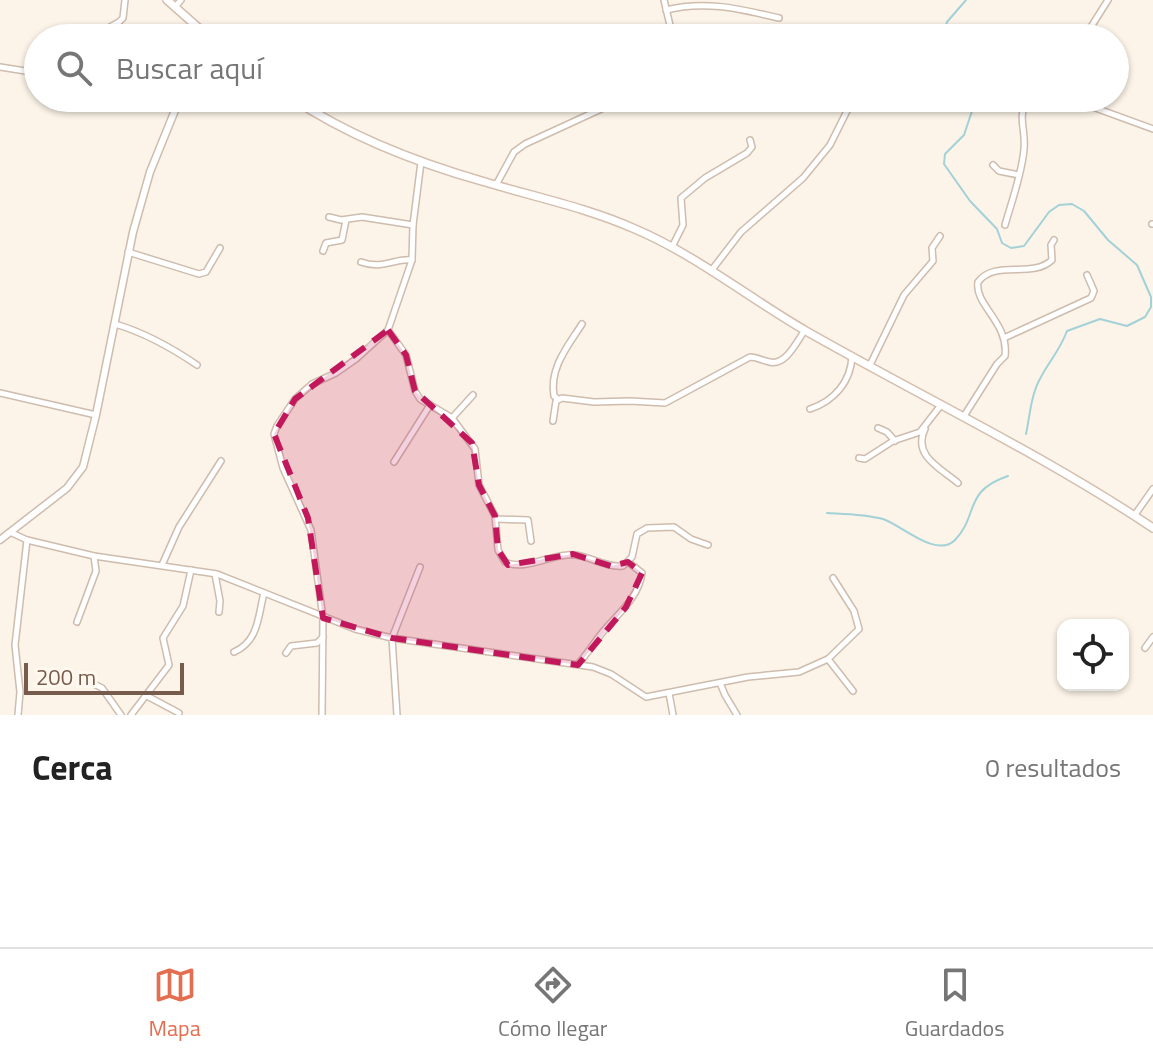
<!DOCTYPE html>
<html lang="es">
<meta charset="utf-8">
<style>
body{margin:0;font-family:"Titillium Web",sans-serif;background:#f2f2f2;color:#222}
.controls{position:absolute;right:24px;bottom:24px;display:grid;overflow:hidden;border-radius:16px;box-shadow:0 2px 6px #0004}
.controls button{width:72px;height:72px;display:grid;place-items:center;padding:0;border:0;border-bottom:2px solid #e0e0e0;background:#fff;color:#222;font:40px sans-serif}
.scale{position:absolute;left:24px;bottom:20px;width:160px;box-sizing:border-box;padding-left:8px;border:4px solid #775b4c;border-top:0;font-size:22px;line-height:28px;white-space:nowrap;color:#775b4c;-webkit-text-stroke:6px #fff8ef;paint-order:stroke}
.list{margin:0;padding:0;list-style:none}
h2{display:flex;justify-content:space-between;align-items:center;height:104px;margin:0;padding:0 32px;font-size:34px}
h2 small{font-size:26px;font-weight:400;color:#767676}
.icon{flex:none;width:44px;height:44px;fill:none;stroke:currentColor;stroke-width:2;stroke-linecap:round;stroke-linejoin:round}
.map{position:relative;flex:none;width:1153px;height:715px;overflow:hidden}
.search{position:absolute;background:#fff;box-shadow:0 2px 6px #0004;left:24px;right:24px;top:24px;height:88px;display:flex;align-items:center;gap:20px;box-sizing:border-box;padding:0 28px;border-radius:44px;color:#767676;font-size:30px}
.sheet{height:232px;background:#fff}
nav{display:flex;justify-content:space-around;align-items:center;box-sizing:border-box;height:112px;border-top:2px solid #e0e0e0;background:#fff;font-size:22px;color:#767676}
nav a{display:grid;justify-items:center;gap:4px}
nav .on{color:#e46e50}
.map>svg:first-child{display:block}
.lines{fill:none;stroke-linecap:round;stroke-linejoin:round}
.stream{stroke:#a3d1d8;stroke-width:2}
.minor-casing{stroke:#cebcae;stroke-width:8}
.tertiary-casing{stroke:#cebcae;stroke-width:9}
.secondary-casing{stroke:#d4beae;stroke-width:10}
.minor{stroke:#fff;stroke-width:5}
.tertiary{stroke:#fff;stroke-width:6}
.secondary{stroke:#fff;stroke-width:7}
.marked{fill:#c2185b;fill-opacity:0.2;stroke:#c2185b;stroke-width:6;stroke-dasharray:16 10;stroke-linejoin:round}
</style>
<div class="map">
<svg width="1153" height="715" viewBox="0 0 1153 715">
<rect width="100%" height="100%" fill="#fcf4e8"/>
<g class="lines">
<g class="stream">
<path d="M 942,38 L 947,22 L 966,0"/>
<path d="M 974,98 L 975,102 L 964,135 L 945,154 L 944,164 L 970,201 L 997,229 L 1002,243 L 1011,248 L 1024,246 L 1049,212 L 1059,205 L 1072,204 L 1084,211 L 1108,240 L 1137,265 L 1151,297 L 1151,307 L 1145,317 L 1127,326 L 1100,319 L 1067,331 C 1060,350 1050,360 1041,377 C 1031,394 1030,415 1026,434"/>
<path d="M 827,513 C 846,514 864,514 883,519 C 900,524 936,559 955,540 C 979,515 963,491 1008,476"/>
</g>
<g class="minor-casing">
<g id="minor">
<path d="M 664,0 L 673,38"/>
<path d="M 175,7 L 181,0"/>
<path d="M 666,10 C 705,0 740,9 779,18"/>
<path d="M 90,38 L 119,22 L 123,18 L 125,0"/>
<path d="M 1084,38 L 1108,0"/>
<path d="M 0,67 L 38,73"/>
<path d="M 1068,98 L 1153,129"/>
<path d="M 993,165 L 999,171 L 1019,175"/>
<path d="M 496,185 L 514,152 L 525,144 L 625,98"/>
<path d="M 329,217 L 341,220 L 362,217 L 413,225"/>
<path d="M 1152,224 L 1153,224"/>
<path d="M 1005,225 C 1012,200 1022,174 1024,149 C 1026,127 1017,121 1027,98"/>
<path d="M 672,247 L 683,225 L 681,198 L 705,178 L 747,153 L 752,147 L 750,140"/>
<path d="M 323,251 L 326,243 L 342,240 L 346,220"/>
<path d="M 128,252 L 199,274 L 206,272 L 220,248"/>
<path d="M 361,262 C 383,270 395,258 412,260"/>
<path d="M 711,271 L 741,232 L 803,178 L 830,145 L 848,109 L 861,98"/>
<path d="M 115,324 C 146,333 172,348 197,365"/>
<path d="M 388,330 L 406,355 L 415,391 L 420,399 L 452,418 L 475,449 L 479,485 L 495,516 L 498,550 L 505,562 C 523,571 548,556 567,555 C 587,553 603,568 623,566 L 632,557 L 637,534 L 647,528 L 674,527 L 691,539 L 708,545"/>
<path d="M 1004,338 L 1091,298 L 1094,291 L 1087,275"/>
<path d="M 870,365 L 904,295 L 933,261 L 932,248 L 940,236"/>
<path d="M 0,393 L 96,415"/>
<path d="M 558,399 L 554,396 C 549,368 568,346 582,324"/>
<path d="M 810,409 C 834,401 851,382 852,356"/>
<path d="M 964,416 L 997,364 L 1005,356 C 1009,322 974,305 978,282 C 995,259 1032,279 1052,260 L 1051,245 L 1054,240"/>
<path d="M 452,418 L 473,395"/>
<path d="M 553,421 L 556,401 L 562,398 L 594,402 L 630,401 L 665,403 L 750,357 C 758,357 762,361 770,362 C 786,366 797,341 805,330"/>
<path d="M 878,428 L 887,432 L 895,441"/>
<path d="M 925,429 C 912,455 940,468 958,483"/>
<path d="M 859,458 L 865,459 L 893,441 L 920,432 L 941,405"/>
<path d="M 394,462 L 430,405"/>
<path d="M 1134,516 L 1153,489"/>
<path d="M 496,519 L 528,520 L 531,541"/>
<path d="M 12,533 L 27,540 L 94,556 L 217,574 L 355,629 L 392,638 L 593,667 L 611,674 L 646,697 L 748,677 L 799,672 L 828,659 L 859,629 L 854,611 L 833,578"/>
<path d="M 162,565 L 179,527 L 221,461"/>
<path d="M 215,574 L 220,601 L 219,612"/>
<path d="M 77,622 L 96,571 L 94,556"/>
<path d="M 1145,648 L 1153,637"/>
<path d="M 234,652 C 259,641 258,616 264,593"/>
<path d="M 286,653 L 291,646 L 317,643 L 323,637"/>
<path d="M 828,659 L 853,691"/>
<path d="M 578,664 C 589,652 596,639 607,627 C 621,611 639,596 642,573 L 628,562"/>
<path d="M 90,682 L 102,688 L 121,715"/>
<path d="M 720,683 L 725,695 L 737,715"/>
<path d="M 669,693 L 673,715"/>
<path d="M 147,696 L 179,713"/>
<path d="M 18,715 L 20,692 L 15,645 L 27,540"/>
<path d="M 131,715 L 169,665 L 163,638 L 183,606 L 191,570"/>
<path d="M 322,715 L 323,618 L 311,530 L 283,468 L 274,434 L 277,426 L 295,399 L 312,384 L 336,373 L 356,359 L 388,330 L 412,260 L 413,225 L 421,162"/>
<path d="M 397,715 L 392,638 L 420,567"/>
</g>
</g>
<g class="tertiary-casing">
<path id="tertiary" d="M 0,540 L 67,488 L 83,467 L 96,415 L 133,232 L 150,172 L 180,98"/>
</g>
<g class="secondary-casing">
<g id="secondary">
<path d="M 167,0 L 210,38"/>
<path d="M 292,98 C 350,137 418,163 485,182 C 535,197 588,208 635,229 C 696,255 749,298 806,331 C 922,397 1042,454 1153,528"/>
</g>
</g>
<use href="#minor" class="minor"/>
<use href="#tertiary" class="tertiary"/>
<use href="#secondary" class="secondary"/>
</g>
<path class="marked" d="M 388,330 L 406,355 L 415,391 L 472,443 L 479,485 L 495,516 L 498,550 L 508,565 L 573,554 L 611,566 L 628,562 L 642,573 L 626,607 L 578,665 L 392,638 L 323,618 L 308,518 L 274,434 L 295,399 Z"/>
</svg>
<div class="controls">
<button><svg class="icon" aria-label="locate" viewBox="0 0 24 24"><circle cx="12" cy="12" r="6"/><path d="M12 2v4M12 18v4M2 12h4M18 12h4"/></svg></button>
</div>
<div class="scale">200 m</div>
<div class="search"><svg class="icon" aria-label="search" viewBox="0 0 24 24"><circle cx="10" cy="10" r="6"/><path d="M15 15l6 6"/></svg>Buscar aquí</div>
</div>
<section class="sheet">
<h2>Cerca<small>0 resultados</small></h2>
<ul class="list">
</ul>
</section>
<nav>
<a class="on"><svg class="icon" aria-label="map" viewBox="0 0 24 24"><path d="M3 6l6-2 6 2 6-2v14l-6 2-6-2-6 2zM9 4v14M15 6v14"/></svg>Mapa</a>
<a><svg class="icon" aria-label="directions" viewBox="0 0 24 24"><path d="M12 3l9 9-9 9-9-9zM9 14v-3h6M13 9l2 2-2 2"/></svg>Cómo llegar</a>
<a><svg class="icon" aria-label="saved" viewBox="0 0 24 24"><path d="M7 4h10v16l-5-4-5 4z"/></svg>Guardados</a>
</nav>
